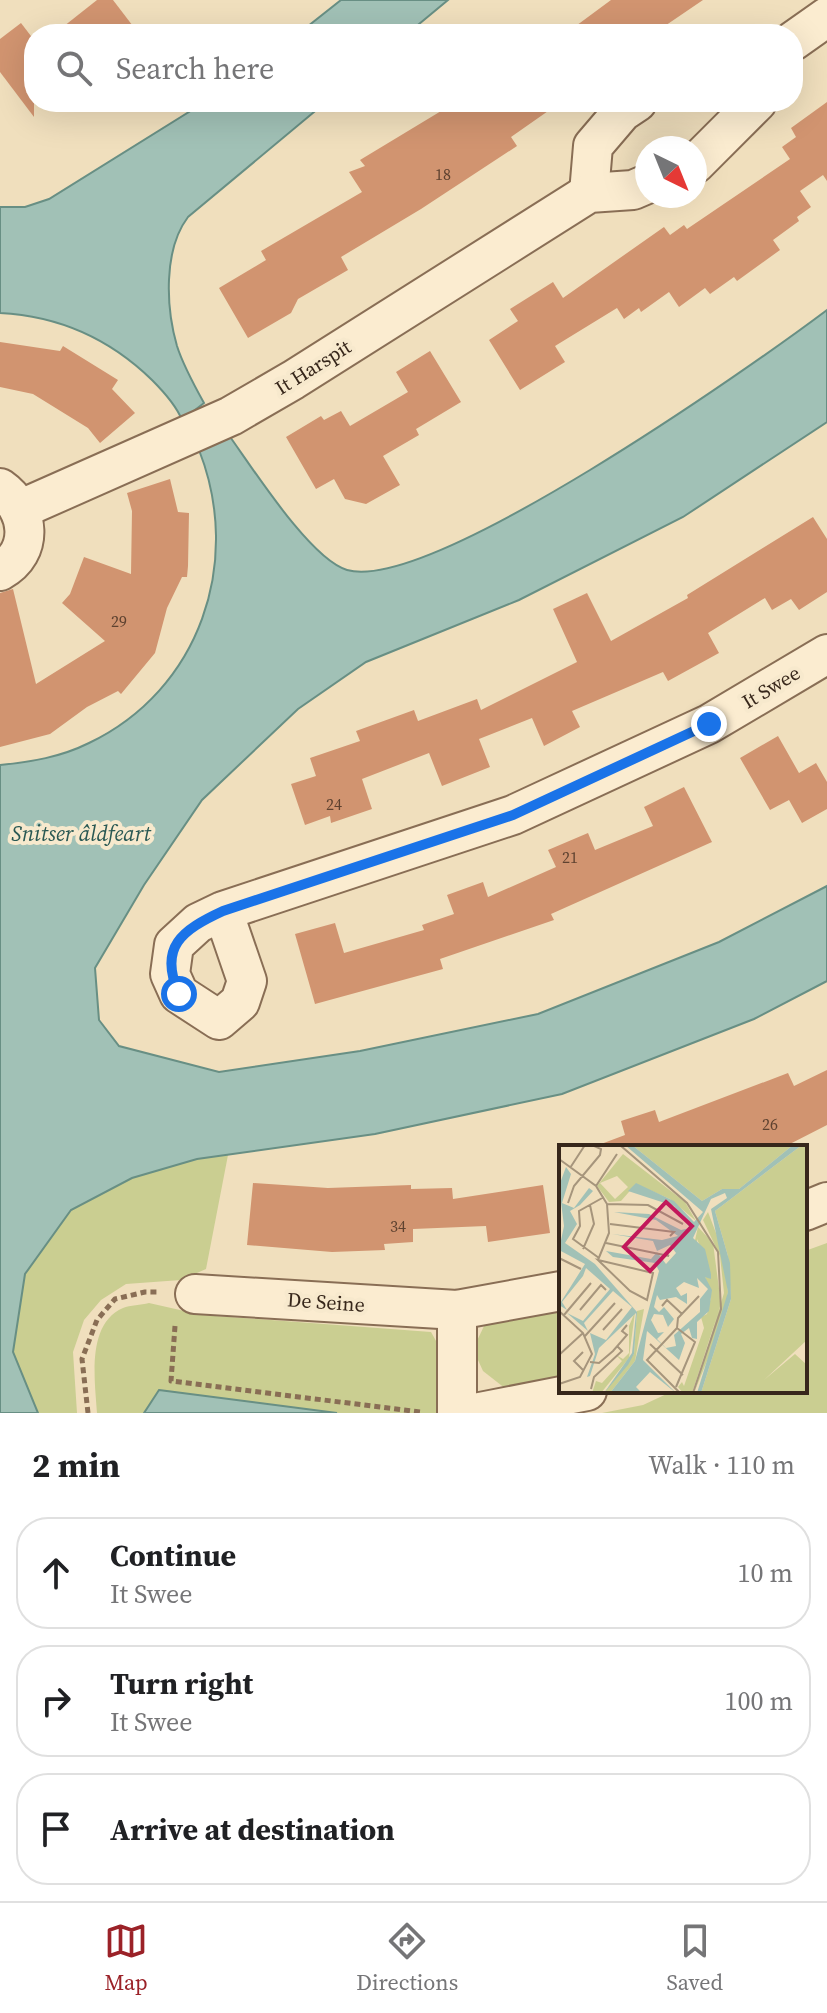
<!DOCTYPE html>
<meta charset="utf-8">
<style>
body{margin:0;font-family:"Source Serif 4",serif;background:#f6f6f6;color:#202124}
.compass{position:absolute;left:635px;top:136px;width:72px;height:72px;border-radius:50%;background:#fff;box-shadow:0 8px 32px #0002;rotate:137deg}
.stop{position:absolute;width:24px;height:24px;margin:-18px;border:6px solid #1a73e8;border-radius:50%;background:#fff}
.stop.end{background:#1a73e8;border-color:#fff;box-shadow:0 2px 8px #0008}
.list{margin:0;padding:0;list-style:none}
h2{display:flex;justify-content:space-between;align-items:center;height:104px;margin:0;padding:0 32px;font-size:34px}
h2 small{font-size:26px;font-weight:400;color:#757577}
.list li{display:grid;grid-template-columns:52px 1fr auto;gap:24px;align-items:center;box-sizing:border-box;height:112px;margin:0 16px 16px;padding:0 16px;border:2px solid #e0e0e0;border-radius:32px}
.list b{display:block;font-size:30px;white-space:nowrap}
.list p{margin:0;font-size:26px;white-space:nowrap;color:#757577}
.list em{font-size:26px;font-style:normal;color:#757577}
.icon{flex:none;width:44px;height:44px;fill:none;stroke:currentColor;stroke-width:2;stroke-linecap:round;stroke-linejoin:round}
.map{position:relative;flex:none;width:827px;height:1413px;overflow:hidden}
.search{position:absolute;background:#fff;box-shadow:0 8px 32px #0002;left:24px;right:24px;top:24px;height:88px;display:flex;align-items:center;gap:20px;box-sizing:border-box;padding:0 28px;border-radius:32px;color:#757577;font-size:30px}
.sheet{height:488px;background:#fff}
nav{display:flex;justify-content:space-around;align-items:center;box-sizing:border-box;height:112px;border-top:2px solid #e0e0e0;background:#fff;font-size:22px;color:#757577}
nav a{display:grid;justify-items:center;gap:4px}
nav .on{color:#9b2228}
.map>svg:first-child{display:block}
.green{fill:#cace91}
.water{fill:#a1c1b6;stroke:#688f84;stroke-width:2}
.building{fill:#d19470}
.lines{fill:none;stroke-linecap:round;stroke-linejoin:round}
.street-casing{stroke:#896e55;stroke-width:42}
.path{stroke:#896e55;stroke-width:5;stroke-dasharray:6 4;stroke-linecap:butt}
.street{stroke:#fbecd0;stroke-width:38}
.route{stroke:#1a73e8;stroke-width:10}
.labels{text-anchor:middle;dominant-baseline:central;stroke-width:8;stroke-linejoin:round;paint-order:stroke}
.number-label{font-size:16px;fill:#5e4230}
.street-label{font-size:20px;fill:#37271b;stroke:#f7e9cd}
.water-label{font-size:22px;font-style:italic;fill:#295853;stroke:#f7e9cd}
.inset-road{fill:none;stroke:#a6957c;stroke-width:2}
.view{fill:#c2185b;fill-opacity:0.15;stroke:#c2185b;stroke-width:4}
.inset-edge{fill:none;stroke:#37271b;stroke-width:4}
</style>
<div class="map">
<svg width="827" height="1413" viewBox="0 0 827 1413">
<rect width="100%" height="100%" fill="#f0dfbd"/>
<g class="green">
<path d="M 228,1155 L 206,1269 L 181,1280 L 126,1284 L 101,1300 L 84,1320 L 73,1352 L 77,1413 L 38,1413 L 13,1352 L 25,1274 L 71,1210 L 132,1178 L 197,1159 Z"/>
<path d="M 827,1243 L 827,1413 L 602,1413 L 643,1405 L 673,1391 L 805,1391 L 805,1251 Z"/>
<path d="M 149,1303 L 202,1315 L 431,1332 L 445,1357 L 446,1413 L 337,1413 L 159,1390 L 144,1413 L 97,1413 C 95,1381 86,1324 123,1308 C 130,1305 141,1305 149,1303 Z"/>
<path d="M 561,1311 L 561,1378 L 506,1389 L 483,1371 L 473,1349 L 486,1322 Z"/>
</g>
<g class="water">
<path d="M 341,0 L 448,0 L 407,34 L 298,34 Z"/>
<path d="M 205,102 L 326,102 L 188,217 C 163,250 166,308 177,346 C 183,365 194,385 204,403 L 182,420 C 176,405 163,391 152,380 C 110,339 58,316 0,313 L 0,207 L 25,207 L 49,199 Z"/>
<path d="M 827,310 L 827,422 L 683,517 L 519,600 L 366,662 L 298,709 L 202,800 L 144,885 L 95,968 L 99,1020 L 119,1046 L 219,1072 L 360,1051 L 538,1014 L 719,942 L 827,886 L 827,981 L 754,1019 L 562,1094 L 375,1134 L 197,1159 L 132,1178 L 71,1210 L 25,1274 L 13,1352 L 38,1413 L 0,1413 L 0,765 C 31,762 61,757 89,743 C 200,690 243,562 199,450 L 228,434 C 252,467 310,559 347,570 C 431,593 751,367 827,310 Z"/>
<path d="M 159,1390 L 337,1413 L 144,1413 Z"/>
</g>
<g class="building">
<path d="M 97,0 L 113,0 L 139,34 L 54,34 Z"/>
<path d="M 611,0 L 703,0 L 653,34 L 565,34 Z"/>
<path d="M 21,23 L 34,40 L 34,117 L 0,72 L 0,39 Z"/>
<path d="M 456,102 L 561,102 L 511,137 L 517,146 L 421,209 L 341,257 L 348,270 L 298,299 L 291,313 L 248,338 L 219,288 L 266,260 L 261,251 L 362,192 L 349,172 L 365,166 L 360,160 Z"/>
<path d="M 827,102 L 827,181 L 823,175 L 800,191 L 811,207 L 797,217 L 799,221 L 773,240 L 780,250 L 737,281 L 734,277 L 710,294 L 705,288 L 679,307 L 669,292 L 641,312 L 639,308 L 624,319 L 617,308 L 555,346 L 565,362 L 520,390 L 489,340 L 518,321 L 510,309 L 553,282 L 563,298 L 664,227 L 670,235 L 684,225 L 687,229 L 790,159 L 782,147 L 796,137 L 791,128 Z"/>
<path d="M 0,342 L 60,351 L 63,346 L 118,380 L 112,389 L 135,413 L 100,443 L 88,428 L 33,394 L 0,387 Z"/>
<path d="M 430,351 L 461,402 L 416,429 L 419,435 L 383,456 L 400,485 L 366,504 L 345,499 L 334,479 L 316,489 L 286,437 L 321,416 L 324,420 L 341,411 L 350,426 L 408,392 L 396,372 Z"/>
<path d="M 170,479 L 178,512 L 189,513 L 188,566 L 187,577 L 182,577 L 167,608 L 155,653 L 121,694 L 118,691 L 87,707 L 50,734 L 0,747 L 0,593 L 13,589 L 36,684 L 105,641 L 62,603 L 70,594 L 84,557 L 131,574 L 132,511 L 127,493 Z"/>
<path d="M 813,517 L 827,539 L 827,592 L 799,610 L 791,599 L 772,610 L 765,598 L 708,633 L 719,653 L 668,681 L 663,672 L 572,711 L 580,727 L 544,746 L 532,718 L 479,739 L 490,767 L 442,786 L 429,753 L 362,779 L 372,809 L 331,823 L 330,816 L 305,825 L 291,784 L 316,776 L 310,758 L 360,741 L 356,731 L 414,710 L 418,721 L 477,699 L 481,710 L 577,662 L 553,609 L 587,593 L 611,641 L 688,598 L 687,595 Z"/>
<path d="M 778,736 L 799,773 L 816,763 L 827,782 L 827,809 L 802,823 L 789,800 L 770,810 L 740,758 Z"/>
<path d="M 684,787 L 712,842 L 551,914 L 554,920 L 440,959 L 443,969 L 315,1004 L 295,934 L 335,923 L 344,953 L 424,930 L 422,925 L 454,914 L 447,895 L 483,882 L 488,897 L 556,867 L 548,850 L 588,833 L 595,850 L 653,826 L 644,807 Z"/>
<path d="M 827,1070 L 827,1125 L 784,1147 L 602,1147 L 601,1144 L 625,1135 L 621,1121 L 655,1110 L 659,1122 L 788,1073 L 794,1086 Z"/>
<path d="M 253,1183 L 328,1188 L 411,1185 L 411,1189 L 452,1188 L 453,1199 L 543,1185 L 550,1233 L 488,1242 L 486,1226 L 413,1229 L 413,1242 L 384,1244 L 385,1250 L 332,1252 L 247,1245 Z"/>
</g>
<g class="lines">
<g class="street-casing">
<g id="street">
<path d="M 793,41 L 827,17"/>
<path d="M 695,164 L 757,102"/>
<path d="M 589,193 L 593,146 L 622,112 L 637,102"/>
<path d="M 0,488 C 30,509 35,552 0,571"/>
<path d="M 21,509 L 231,416 L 293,380 L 589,193 L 633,190 L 647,184"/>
<path d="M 223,911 L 247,981 L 240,1002 L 219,1020 L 179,994 L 170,974 L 174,945 L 198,923 L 223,911 L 513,815 L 709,724 L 827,654"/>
<path d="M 805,1211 L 827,1202"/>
<path d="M 195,1294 L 457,1310 L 561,1291"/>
<path d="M 457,1310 L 457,1413"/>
<path d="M 475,1413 L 587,1391"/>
</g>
</g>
<g class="path">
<path d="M 175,1326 L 171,1381 L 420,1412"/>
<path d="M 88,1413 L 82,1359 L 97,1320 L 115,1299 L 145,1292 L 158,1292"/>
</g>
<use href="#street" class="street"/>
</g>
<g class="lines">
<path class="route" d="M 179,994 C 158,947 182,930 223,911 L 513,815 L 709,724"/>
</g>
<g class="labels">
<g class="number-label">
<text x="443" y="174">18</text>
<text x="119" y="621">29</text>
<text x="334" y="804">24</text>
<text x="570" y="857">21</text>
<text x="770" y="1124">26</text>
<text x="398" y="1226">34</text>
</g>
<g class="street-label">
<text transform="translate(313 367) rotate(-32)">It Harspit</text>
<text transform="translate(771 687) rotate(-31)">It Swee</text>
<text transform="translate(326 1302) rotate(4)">De Seine</text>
</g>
<g class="water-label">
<text x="81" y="833">Snitser âldfeart</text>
</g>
</g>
<g transform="translate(559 1145)">
<rect width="248" height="248" fill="#f0dfbd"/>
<path d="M 73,0 L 234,0 L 180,44 L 163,44 L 143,56 ZM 243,0 L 248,0 L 248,195 L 205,235 L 236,209 L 248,220 L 248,248 L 142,248 L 172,154 L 169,111 L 156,66 ZM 64,9 L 126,57 L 137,76 L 111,54 L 77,39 L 62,56 L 50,57 L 38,41 ZM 58,31 L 69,42 L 56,54 L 41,38 ZM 149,67 L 165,109 L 169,147 L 163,179 L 135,248 L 165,148 L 161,111 L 144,75 ZM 139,82 L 154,98 L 162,159 L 133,248 L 124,248 L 119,242 L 123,237 L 125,241 L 145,183 L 142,172 L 148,169 L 152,152 L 146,132 L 152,129 L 143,123 L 148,117 L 138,94 L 139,113 L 133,118 L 139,129 L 120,130 L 131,117 ZM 85,164 L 76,216 L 51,248 L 45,248 L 75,209 L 78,166 ZM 76,167 L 70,213 L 42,248 L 33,248 L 37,236 L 43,238 L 63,216 L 57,210 L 64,214 L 70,208 L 70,181 Z" fill="#cace91" fill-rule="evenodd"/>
<path d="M 66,0 L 73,0 L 143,56 L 163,44 L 180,44 L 234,0 L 243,0 L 156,66 L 171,118 L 172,154 L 142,248 L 138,248 L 169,147 L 152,64 L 168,53 L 166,48 L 152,54 L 134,93 L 146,104 L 152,129 L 152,134 L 146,132 L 153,145 L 150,166 L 138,177 L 138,194 L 133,193 L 130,183 L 122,189 L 126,198 L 120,215 L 88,186 L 84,215 L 117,248 L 91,227 L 77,242 L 83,248 L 51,248 L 76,216 L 100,126 L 96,118 L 54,112 L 47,106 L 92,114 L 98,107 L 107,119 L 117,108 L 111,100 L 98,106 L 94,96 L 53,89 L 103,95 L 119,91 L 97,75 L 55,67 L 90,69 L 122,85 L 131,83 L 115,61 L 69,46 L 77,38 L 115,56 L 135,77 L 144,67 ZM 138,133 L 149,144 L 141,154 L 141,167 L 115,190 L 117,201 L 107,203 L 98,194 L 105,187 L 99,188 L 92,175 L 95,169 L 104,170 L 109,182 L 115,174 L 105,162 L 100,167 L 95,162 L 98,150 L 101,155 L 117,152 L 128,159 L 128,148 L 122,151 L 117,143 L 125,137 L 140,143 ZM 7,22 L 12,29 L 3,58 L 15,63 L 30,43 L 34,46 L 21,60 L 11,66 L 18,79 L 6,98 L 36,119 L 78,167 L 75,209 L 69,220 L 45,248 L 73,208 L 77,168 L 40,203 L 31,231 L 28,232 L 36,209 L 31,188 L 47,195 L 73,162 L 54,146 L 25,178 L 29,186 L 8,168 L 24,176 L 51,144 L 27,123 L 24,131 L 3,157 L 8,165 L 0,160 L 26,119 L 0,105 L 5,81 L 0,41 Z" fill="#a1c1b6" fill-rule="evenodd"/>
<path class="inset-road" d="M 52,0 L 62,1 L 128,58 L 159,107 L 162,164 L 134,248M 0,14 L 37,41 L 48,59 L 50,88 L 39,115M 11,23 L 26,0M 37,41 L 58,9M 9,58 L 15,41 L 41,10 L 42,4 L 33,0M 48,59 L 89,60 L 124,79M 51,79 L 115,87 L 111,91M 47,98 L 110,111 L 106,109M 24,104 L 35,79 L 31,60M 0,113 L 22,124M 40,113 L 14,94 L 21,81 L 20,66 L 45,52M 39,115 L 94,128 L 88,155 L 71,146 ZM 103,161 L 108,155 L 123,169M 21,165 L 42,140 L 47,145M 0,166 L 24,188 L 33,209 L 21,232 L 0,239M 5,170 L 32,138M 118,183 L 88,215 L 121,248M 118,183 L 119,173 L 140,151M 44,185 L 63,164M 26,191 L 56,158M 91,199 L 124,230M 24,207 L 15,216 L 25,226M 0,210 L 24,188M 31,217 L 40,218 L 54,206 L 68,190 L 63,186 L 68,180M 117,242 L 136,197 L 118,183M 32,244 L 35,232 L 63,206 L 58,201"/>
<path class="view" d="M 107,57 L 133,81 L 91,126 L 65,102 Z"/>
<rect width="248" height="248" class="inset-edge"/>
</g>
</svg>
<svg class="compass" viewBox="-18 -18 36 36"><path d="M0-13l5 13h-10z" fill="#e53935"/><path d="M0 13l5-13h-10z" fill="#757577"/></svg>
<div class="stop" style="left:179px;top:994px"></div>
<div class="stop end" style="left:709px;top:724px"></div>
<div class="search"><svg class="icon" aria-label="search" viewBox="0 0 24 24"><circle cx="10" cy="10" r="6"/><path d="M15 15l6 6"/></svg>Search here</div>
</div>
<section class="sheet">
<h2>2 min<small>Walk · 110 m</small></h2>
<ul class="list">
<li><svg class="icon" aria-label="ahead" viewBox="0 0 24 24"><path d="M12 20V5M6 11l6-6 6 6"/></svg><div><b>Continue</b><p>It Swee</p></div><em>10 m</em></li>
<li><svg class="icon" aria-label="right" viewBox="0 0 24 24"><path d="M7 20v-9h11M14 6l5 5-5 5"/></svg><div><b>Turn right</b><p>It Swee</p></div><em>100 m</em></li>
<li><svg class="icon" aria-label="arrive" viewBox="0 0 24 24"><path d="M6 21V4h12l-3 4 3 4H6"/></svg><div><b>Arrive at destination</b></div></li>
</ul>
</section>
<nav>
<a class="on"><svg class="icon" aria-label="map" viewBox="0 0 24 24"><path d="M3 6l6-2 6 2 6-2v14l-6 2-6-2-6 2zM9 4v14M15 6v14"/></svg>Map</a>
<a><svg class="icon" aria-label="directions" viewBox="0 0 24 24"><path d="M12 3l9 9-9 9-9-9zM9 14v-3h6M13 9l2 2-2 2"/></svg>Directions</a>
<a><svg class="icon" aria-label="saved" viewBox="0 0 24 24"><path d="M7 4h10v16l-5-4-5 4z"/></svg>Saved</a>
</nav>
